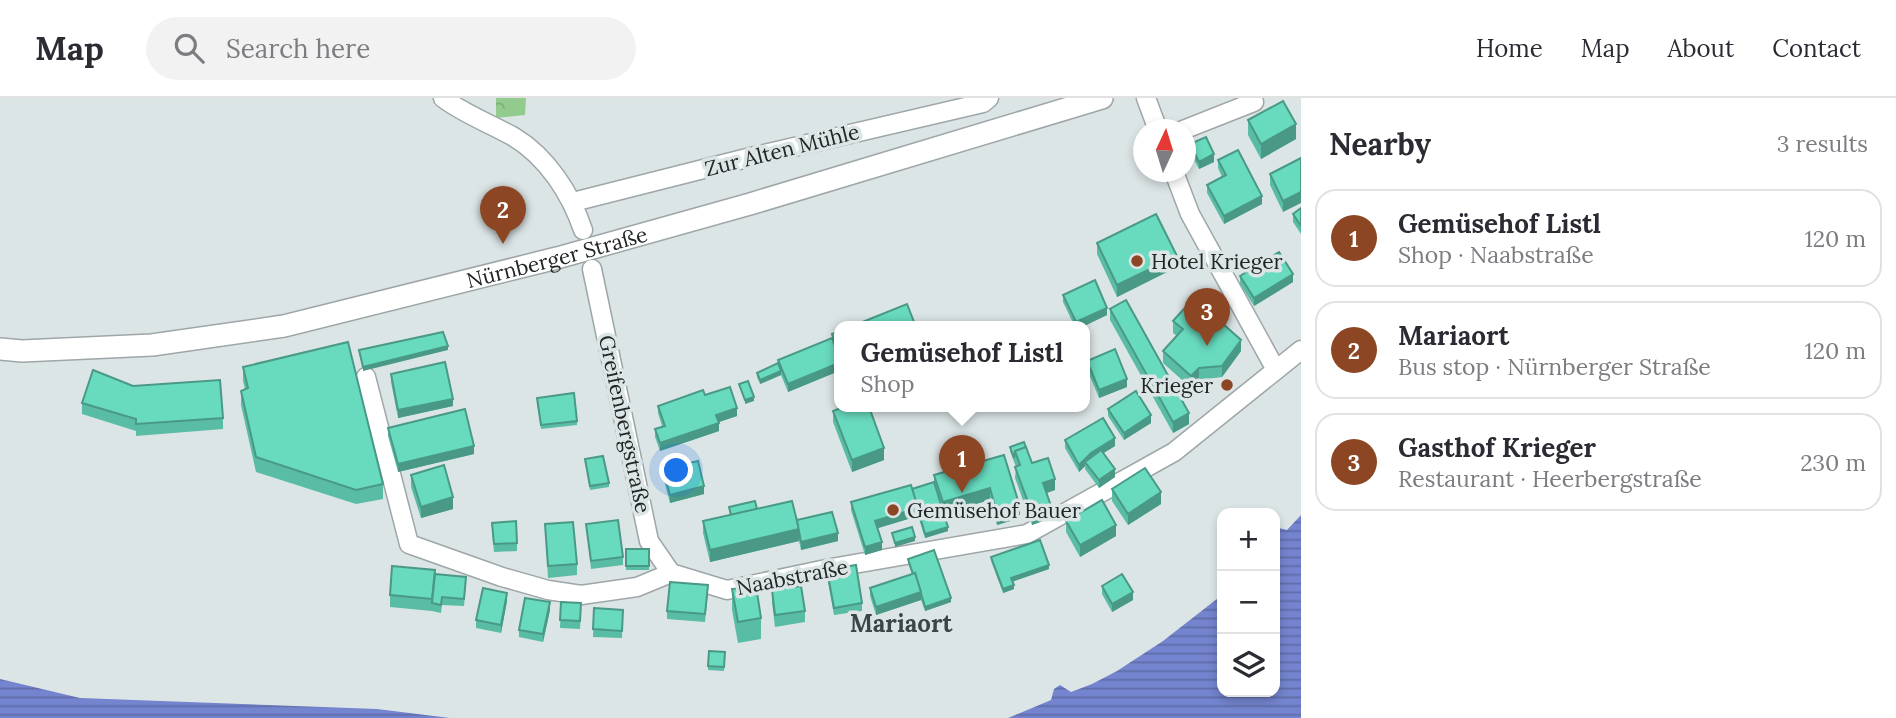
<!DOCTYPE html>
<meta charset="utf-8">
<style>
body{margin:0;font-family:Lora,serif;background:#f2f2f3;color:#2b2b33}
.controls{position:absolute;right:21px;bottom:21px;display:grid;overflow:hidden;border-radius:14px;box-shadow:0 4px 10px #0003}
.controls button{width:63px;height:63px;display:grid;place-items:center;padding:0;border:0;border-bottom:2px solid #e1e1e2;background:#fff;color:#2b2b33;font:35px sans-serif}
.compass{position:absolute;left:1133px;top:21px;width:63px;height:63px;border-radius:50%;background:#fff;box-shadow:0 4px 10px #0003;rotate:4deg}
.you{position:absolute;left:677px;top:373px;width:24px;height:24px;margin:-18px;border:5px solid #fff;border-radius:50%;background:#1a73e8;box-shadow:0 0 0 10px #1a73e833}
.badge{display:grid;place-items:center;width:46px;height:46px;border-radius:50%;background:#8d4623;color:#fff;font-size:23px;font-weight:700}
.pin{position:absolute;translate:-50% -58px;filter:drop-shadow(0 2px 4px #0008)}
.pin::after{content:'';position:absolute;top:37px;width:24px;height:21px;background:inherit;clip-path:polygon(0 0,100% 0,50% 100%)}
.popup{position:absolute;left:834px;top:223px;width:256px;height:91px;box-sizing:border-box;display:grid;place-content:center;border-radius:14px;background:#fff;filter:drop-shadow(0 2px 5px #0005);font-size:23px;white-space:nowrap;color:#7c7c81}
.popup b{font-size:26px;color:#2b2b33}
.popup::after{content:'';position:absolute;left:50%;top:100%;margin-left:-14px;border:14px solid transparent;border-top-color:#fff}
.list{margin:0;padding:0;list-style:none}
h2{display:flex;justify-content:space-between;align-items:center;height:91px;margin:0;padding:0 28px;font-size:30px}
h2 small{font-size:23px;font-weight:400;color:#7c7c81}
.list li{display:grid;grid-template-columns:46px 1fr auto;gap:21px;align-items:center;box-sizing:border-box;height:98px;margin:0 14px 14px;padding:0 14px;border:2px solid #e1e1e2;border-radius:21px}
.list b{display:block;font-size:26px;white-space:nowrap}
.list p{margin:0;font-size:23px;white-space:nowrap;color:#7c7c81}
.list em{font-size:23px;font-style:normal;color:#7c7c81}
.icon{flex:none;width:38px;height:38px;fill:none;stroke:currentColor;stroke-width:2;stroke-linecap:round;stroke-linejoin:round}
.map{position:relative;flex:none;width:1301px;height:620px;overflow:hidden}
header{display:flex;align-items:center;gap:42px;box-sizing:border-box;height:98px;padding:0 35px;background:#fff;border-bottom:2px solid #e1e1e2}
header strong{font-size:33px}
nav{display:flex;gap:38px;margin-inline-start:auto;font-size:24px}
.search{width:490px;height:63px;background:#f2f2f3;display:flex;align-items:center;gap:18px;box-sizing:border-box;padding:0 24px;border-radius:38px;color:#7c7c81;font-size:26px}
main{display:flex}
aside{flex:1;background:#fff}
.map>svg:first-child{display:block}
.forest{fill:url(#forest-crowns)}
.water{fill:url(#water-rules)}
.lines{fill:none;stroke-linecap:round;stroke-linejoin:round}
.minor-casing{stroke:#9ea6a8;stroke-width:21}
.major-casing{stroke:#9ea6a8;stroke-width:24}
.minor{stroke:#fff;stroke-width:18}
.major{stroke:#fff;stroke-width:21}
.wall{fill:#59bca4}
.shaded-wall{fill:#499986}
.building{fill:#68dbbf;stroke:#499986;stroke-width:2}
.poi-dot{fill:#8d4623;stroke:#dce5e6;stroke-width:2.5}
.labels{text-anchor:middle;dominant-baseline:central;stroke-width:7;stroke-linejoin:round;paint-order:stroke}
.street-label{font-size:21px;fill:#222526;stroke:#dce5e6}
.poi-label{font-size:21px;fill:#222526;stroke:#dce5e6;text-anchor:start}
.quarter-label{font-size:24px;font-weight:bold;fill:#3c4445;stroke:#dce5e6}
</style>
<header>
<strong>Map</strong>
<div class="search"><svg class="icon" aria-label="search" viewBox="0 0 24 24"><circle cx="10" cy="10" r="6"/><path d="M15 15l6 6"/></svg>Search here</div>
<nav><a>Home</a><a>Map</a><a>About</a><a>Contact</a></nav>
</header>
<main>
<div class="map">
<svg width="1301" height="620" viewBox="0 0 1301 620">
<defs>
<pattern id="forest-crowns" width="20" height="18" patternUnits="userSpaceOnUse" patternTransform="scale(1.75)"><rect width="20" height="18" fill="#92cb8d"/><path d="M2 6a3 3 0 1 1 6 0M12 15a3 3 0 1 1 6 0" fill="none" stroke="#7eae7a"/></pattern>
<pattern id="water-rules" width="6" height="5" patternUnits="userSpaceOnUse" patternTransform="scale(1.75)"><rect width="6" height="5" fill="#7484ce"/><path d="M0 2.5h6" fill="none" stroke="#5f6ca7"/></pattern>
</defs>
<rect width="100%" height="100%" fill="#dce5e6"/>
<path class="forest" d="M 496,0 L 526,0 L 525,17 L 496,20 Z"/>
<g class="water">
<path d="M 1301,417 L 1301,620 L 1008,620 L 1051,602 L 1054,591 L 1060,587 L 1071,594 L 1092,586 L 1117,573 L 1163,543 L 1222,497 L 1222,594 L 1275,594 L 1275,429 L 1287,432 Z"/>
<path d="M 0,581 L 80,600 L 377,611 L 450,620 L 0,620 Z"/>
</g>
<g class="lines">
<g class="minor-casing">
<g id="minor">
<path d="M 443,0 C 464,16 491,26 514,39 C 547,59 571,96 583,132"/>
<path d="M 1146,0 L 1158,32"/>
<path d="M 1183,32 L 1254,4"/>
<path d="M 1174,74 L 1190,116 L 1276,272"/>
<path d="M 573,104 L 751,59 L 983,5 L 989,0"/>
<path d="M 592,171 L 649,443 L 671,475"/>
<path d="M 366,279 L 409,446 L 502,479 L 548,492 L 581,497 L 637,489 L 671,475 L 727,492 L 831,470 L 1027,436 L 1174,354 L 1301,252"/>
</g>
</g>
<g class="major-casing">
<g id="major">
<path id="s1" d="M 0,251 L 22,253 L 152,247 L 284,228 L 557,160 L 750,106 L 1102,0"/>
</g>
</g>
<use href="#minor" class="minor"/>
<use href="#major" class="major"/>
</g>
<g class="wall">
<path d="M 1248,22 L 1296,41 L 1261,61 L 1248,37 Z"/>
<path d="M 1190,46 L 1214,64 L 1199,71 L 1190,54 Z"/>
<path d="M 1301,60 L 1283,114 L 1270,87 L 1270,76 Z"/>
<path d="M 1218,62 L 1262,106 L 1224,126 L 1207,95 L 1207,87 L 1222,79 L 1218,70 Z"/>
<path d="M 1301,110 L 1301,136 L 1293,124 L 1293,116 Z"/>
<path d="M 1097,145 L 1177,169 L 1117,199 L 1097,156 Z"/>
<path d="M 1240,178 L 1293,184 L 1254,208 L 1240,186 Z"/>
<path d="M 1063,197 L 1107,217 L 1082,229 L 1075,229 L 1063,204 Z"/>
<path d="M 1110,211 L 1189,326 L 1173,335 L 1110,222 Z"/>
<path d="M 1173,223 L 1241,253 L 1222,279 L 1199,282 L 1191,290 L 1163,265 L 1163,253 L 1177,238 L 1173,235 Z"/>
<path d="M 839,233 L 839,273 L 788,294 L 781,277 L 760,286 L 757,279 L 757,275 L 778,265 L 778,262 L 832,240 L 832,236 Z"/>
<path d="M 1087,263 L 1127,289 L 1099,300 L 1087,271 Z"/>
<path d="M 243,269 L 383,386 L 383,401 L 356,406 L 256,374 L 241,307 L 241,293 L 245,291 L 243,283 Z"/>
<path d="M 391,276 L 453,308 L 398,320 L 391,284 Z"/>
<path d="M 133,288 L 223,320 L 223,331 L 136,338 L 136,333 L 82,316 L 82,305 Z"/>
<path d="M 705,297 L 737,318 L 719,324 L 719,333 L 660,353 L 655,339 L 655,331 L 662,328 L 658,315 L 658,308 Z"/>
<path d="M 537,304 L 577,323 L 577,327 L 541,331 Z"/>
<path d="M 1108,311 L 1151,325 L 1124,342 L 1108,318 Z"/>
<path d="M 833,313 L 884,362 L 852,374 L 833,324 Z"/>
<path d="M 388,330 L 474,356 L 398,374 L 388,338 Z"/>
<path d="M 1065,342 L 1115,348 L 1103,355 L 1115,379 L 1099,390 L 1085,371 L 1085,368 L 1079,374 L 1065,350 Z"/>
<path d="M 1010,349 L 1032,365 L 1055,392 L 1047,395 L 1051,420 L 1032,427 L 1015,380 L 1016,369 L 1010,353 Z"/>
<path d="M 1004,357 L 1020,420 L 997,427 L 990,402 L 944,415 L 948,433 L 925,440 L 918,418 L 878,430 L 882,452 L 865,457 L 851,412 L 851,404 L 912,391 L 934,384 L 934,377 Z"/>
<path d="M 585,361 L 609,385 L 609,389 L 590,392 Z"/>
<path d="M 663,371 L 704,396 L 670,405 L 663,379 Z"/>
<path d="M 411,377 L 453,411 L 421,420 L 411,389 Z"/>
<path d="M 1112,391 L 1161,406 L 1128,427 L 1112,403 Z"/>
<path d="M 729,409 L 757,411 L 797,422 L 838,443 L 801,452 L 799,443 L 710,464 L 703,435 L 703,423 L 730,417 Z"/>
<path d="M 1066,423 L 1116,438 L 1080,459 L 1066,434 Z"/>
<path d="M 545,426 L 577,466 L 577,477 L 548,480 Z"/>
<path d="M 586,426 L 623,459 L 623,467 L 591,471 Z"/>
<path d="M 492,433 L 517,445 L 517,453 L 494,454 Z"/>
<rect x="626" y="451" width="23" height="21"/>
<path d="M 991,459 L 1049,471 L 1012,484 L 1014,491 L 1003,495 L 991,463 Z"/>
<path d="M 908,461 L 951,504 L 925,513 L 921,502 L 876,517 L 870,498 L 870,490 L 912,476 L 908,465 Z"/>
<path d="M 827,472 L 862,505 L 862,513 L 834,517 L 827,479 Z"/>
<path d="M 435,476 L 466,487 L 464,508 L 442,507 L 441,515 L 432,513 L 390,509 L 390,497 Z"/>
<path d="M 1102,488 L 1133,502 L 1112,514 L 1102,496 Z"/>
<path d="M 732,491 L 761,520 L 761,541 L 738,545 L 732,512 Z"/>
<path d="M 772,492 L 805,513 L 805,524 L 775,529 L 772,504 Z"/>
<path d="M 708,495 L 705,524 L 667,521 L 667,513 Z"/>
<path d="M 507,503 L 501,535 L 476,530 L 476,522 Z"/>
<path d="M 561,504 L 581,513 L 580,531 L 560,530 Z"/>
<path d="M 594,510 L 623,512 L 622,540 L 593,539 Z"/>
<path d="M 550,512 L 543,544 L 519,539 L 519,532 Z"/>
<path d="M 709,553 L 725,554 L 724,573 L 708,572 Z"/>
</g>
<g class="shaded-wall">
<path d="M 1296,26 L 1296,41 L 1261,61 L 1261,46 Z"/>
<path d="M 1214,56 L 1214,64 L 1199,71 L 1199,64 Z"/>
<path d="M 1301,94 L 1301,105 L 1283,114 L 1283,103 Z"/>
<path d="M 1262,98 L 1262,106 L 1224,126 L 1224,118 Z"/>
<path d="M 1177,158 L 1177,169 L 1117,199 L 1117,187 Z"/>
<path d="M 1293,176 L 1293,184 L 1254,208 L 1254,200 Z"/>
<path d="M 1107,210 L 1107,217 L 1082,229 L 1076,229 L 1076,224 Z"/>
<path d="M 1241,242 L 1241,253 L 1222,279 L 1222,268 Z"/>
<path d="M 448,248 L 448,252 L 363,273 L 363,269 Z"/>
<path d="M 839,265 L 839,273 L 788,294 L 788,286 Z"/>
<path d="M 1199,270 L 1199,282 L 1191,290 L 1191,278 Z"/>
<path d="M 781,273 L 781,277 L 760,286 L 760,282 Z"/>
<path d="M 1127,281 L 1127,289 L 1099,300 L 1099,292 Z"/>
<path d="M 754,299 L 754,303 L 745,306 L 745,302 Z"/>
<path d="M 453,301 L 453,308 L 398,320 L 398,312 Z"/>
<path d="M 737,310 L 737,318 L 716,325 L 716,317 Z"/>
<path d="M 1189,315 L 1189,326 L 1173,335 L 1173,324 Z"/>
<path d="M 1151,317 L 1151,325 L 1124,342 L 1124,335 Z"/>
<path d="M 719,325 L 719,333 L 660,353 L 660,345 Z"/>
<path d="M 1115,340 L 1115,348 L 1091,363 L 1085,364 L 1085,368 L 1079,374 L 1079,367 L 1091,355 Z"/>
<path d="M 474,348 L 474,356 L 398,374 L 398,366 Z"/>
<path d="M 884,350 L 884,362 L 852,374 L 852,362 Z"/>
<path d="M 1115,371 L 1115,379 L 1099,390 L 1099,382 Z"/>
<path d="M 1055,381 L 1055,392 L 1043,396 L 1043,385 Z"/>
<path d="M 704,388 L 704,396 L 670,405 L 670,397 Z"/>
<path d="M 990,390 L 990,402 L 943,415 L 943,404 Z"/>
<path d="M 1161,394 L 1161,406 L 1128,427 L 1128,416 Z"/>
<path d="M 453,399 L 453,411 L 421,420 L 421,409 Z"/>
<path d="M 1051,408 L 1051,420 L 1032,427 L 1032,415 Z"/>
<path d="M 1020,409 L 1020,420 L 997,427 L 997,416 Z"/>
<path d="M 918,410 L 918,418 L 875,431 L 875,423 Z"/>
<path d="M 1116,427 L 1116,438 L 1080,459 L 1080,447 Z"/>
<path d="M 948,429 L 948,433 L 925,440 L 925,436 Z"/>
<path d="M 799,431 L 799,443 L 710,464 L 710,452 Z"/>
<path d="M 838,435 L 838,443 L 801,452 L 801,444 Z"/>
<path d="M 915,439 L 915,443 L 895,449 L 895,445 Z"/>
<path d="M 882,444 L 882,452 L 865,457 L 865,449 Z"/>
<path d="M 1049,467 L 1049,471 L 1011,484 L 1011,480 Z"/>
<path d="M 1014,487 L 1014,491 L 1003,495 L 1003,491 Z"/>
<path d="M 921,494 L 921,502 L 876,517 L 876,509 Z"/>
<path d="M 1133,494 L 1133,502 L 1112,514 L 1112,506 Z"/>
<path d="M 507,495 L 507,503 L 501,535 L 501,527 Z"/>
<path d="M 951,500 L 951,504 L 925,513 L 925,509 Z"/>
<path d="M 550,504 L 550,512 L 543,544 L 543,536 Z"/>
</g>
<g class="building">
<path d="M 1283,3 L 1296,26 L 1261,46 L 1248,22 Z"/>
<path d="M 1206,39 L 1214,56 L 1199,64 L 1190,46 Z"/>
<path d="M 1238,52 L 1262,98 L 1224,118 L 1207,87 L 1226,77 L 1218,62 Z"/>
<path d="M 1301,60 L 1301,94 L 1283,103 L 1270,76 Z"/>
<path d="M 1301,110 L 1301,128 L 1293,116 Z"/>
<path d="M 1156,116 L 1177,158 L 1117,187 L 1097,145 Z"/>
<path d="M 1279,154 L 1293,176 L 1254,200 L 1240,178 Z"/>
<path d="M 1095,182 L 1107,210 L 1076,224 L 1063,197 Z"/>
<path d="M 1194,200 L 1241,242 L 1222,268 L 1199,270 L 1191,278 L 1163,253 L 1183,231 L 1173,223 Z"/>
<path d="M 1126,202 L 1189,315 L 1173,324 L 1110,211 Z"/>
<path d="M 907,206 L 916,229 L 850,229 Z"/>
<path d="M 839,233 L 839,255 L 832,236 Z"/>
<path d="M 443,234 L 448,248 L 363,269 L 359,252 Z"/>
<path d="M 832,240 L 839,259 L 839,265 L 788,286 L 778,262 Z"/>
<path d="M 348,244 L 383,386 L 356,392 L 256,359 L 241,293 L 248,290 L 243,269 Z"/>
<path d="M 1115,251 L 1127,281 L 1099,292 L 1087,263 Z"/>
<path d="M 445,264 L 453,301 L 398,312 L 391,276 Z"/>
<path d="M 778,265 L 781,273 L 760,282 L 757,275 Z"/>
<path d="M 93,272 L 133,288 L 220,282 L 223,320 L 136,326 L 136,321 L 82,305 Z"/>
<path d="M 748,283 L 754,299 L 745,302 L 739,286 Z"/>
<path d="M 730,289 L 737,310 L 716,317 L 719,325 L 660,345 L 655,331 L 665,328 L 658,308 L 703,292 L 705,297 Z"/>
<path d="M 1136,293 L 1151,317 L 1124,335 L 1108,311 Z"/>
<path d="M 574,295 L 577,323 L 541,327 L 537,300 Z"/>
<path d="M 843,309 L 869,309 L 884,350 L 852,362 L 833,313 Z"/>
<path d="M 465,311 L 474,348 L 398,366 L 388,330 Z"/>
<path d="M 1103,320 L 1115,340 L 1091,355 L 1079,367 L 1065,342 Z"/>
<path d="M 1024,344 L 1026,350 L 1015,353 L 1014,360 L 1010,349 Z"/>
<path d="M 1026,349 L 1032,365 L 1048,360 L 1055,381 L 1043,385 L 1051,408 L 1032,415 L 1015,369 L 1020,367 L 1015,353 Z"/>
<path d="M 1101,352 L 1115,371 L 1099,382 L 1085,364 Z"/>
<path d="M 1004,357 L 1020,409 L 997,416 L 990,390 L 943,404 L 934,377 Z"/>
<path d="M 603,358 L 609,385 L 590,388 L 585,361 Z"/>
<path d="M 698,363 L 704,388 L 670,397 L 663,371 Z"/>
<path d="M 444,367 L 453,399 L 421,409 L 411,377 Z"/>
<path d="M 1145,370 L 1161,394 L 1128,416 L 1112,391 Z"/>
<path d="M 934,384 L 948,429 L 925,436 L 912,391 Z"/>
<path d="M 911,387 L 918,410 L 875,423 L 882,444 L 865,449 L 851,404 Z"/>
<path d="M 1102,402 L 1116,427 L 1080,447 L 1066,423 Z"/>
<path d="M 755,403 L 757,411 L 731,417 L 729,409 Z"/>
<path d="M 792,403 L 799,431 L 710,452 L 703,423 Z"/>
<path d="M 832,414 L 838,435 L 801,444 L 797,422 Z"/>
<path d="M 618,422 L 623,459 L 591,463 L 586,426 Z"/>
<path d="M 516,423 L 517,445 L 494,446 L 492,425 Z"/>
<path d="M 573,424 L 577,466 L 548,468 L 545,426 Z"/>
<path d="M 912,429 L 915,439 L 895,445 L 892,435 Z"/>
<path d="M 1040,442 L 1049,467 L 1011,480 L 1014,487 L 1003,491 L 991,459 Z"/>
<rect x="626" y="451" width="23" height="17"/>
<path d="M 934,452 L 951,500 L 925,509 L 915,475 L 913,476 L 908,461 Z"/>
<path d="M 856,467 L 862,505 L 834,510 L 827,472 Z"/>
<path d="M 392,468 L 435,472 L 432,501 L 390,497 Z"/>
<path d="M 915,475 L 921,494 L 876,509 L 870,490 Z"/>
<path d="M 435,476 L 466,479 L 464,501 L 442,499 L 441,507 L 432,505 Z"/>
<path d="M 1122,476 L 1133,494 L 1112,506 L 1102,488 Z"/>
<path d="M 670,484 L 708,487 L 705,516 L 667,513 Z"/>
<path d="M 756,488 L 761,520 L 738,524 L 732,491 Z"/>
<path d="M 801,488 L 805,513 L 775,517 L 772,492 Z"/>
<path d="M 483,490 L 507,495 L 501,527 L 476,522 Z"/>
<path d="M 525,500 L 550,504 L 543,536 L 519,532 Z"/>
<path d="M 561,504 L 581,505 L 580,523 L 560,522 Z"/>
<path d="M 594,510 L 623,512 L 622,533 L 593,531 Z"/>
<path d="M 709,553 L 725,554 L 724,569 L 708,568 Z"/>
</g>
<g class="poi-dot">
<circle cx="1137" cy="163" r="7"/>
<circle cx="1227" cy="287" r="7"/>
<circle cx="893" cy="412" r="7"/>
</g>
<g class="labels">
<g class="street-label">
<text transform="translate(782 52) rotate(-14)">Zur Alten Mühle</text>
<text stroke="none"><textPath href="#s1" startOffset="567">Nürnberger Straße</textPath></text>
<text transform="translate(625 326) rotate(78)">Greifenbergstraße</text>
<text transform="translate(792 479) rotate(-11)">Naabstraße</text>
</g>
<g class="poi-label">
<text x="1151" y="163">Hotel Krieger</text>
<text x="1213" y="287" text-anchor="end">Krieger</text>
<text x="907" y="412">Gemüsehof Bauer</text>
</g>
<g class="quarter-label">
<text x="901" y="525">Mariaort</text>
</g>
</g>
</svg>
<div class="controls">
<button>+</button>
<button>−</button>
<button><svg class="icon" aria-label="layers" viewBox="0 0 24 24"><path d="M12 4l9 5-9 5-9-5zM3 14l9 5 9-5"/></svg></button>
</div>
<svg class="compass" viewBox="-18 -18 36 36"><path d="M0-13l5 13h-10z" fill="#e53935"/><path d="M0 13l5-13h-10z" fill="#7c7c81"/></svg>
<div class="you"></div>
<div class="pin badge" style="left:962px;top:395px">1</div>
<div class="popup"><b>Gemüsehof Listl</b>Shop</div>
<div class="pin badge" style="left:503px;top:146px">2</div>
<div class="pin badge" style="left:1207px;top:248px">3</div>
</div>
<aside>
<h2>Nearby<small>3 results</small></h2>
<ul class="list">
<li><span class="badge">1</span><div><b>Gemüsehof Listl</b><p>Shop · Naabstraße</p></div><em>120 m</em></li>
<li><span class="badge">2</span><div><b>Mariaort</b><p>Bus stop · Nürnberger Straße</p></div><em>120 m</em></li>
<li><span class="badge">3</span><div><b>Gasthof Krieger</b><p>Restaurant · Heerbergstraße</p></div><em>230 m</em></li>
</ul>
</aside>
</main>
